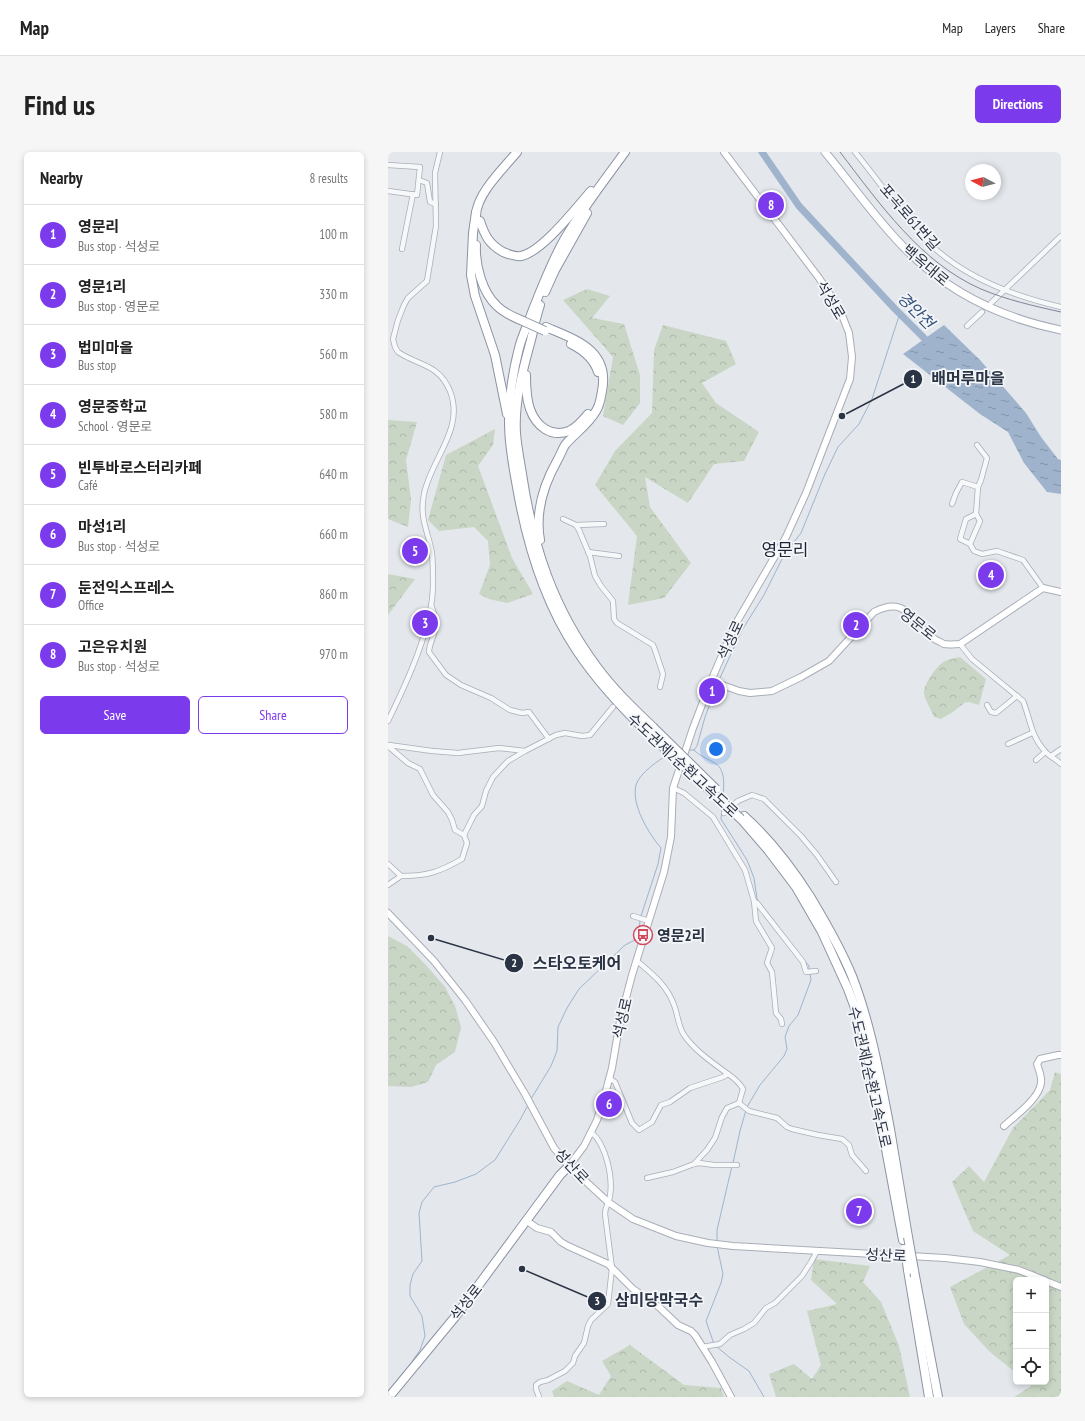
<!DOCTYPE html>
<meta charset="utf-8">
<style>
body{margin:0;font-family:"PT Sans Narrow","Noto Sans KR",sans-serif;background:#f6f6f6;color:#222}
.controls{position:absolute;right:12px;bottom:12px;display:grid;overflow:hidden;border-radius:6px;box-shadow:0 2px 6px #0003}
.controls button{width:36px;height:36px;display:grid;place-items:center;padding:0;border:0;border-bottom:1px solid #e0e0e0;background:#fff;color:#222;font:20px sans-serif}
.compass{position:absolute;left:577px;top:12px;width:36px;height:36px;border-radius:50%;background:#fff;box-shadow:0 2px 6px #0003;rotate:277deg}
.you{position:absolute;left:328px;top:597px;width:14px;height:14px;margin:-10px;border:3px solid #fff;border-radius:50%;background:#1a73e8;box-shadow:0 0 0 6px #1a73e833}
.badge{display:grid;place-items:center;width:26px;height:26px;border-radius:50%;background:#7c3aed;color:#fff;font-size:13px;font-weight:700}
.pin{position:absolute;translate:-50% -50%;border:2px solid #fff;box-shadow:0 1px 4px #0006}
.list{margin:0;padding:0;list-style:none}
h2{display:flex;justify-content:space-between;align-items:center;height:52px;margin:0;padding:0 16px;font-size:17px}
h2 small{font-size:13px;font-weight:400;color:#767676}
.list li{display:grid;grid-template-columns:26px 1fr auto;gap:12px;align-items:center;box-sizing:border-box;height:60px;padding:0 16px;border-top:1px solid #e0e0e0}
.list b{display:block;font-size:15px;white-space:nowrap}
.list p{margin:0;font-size:13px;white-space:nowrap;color:#767676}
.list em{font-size:13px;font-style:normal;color:#767676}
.actions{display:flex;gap:8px;padding:12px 16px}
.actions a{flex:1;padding:9px 0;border:1px solid #7c3aed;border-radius:6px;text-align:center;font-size:14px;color:#7c3aed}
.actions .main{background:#7c3aed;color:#fff}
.icon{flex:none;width:22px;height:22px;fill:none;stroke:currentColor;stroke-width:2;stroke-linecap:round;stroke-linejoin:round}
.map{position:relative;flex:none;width:673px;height:1245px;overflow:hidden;border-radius:6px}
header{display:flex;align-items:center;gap:24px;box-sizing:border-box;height:56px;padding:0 20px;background:#fff;border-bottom:1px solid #e0e0e0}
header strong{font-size:19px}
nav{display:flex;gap:22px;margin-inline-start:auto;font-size:14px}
.intro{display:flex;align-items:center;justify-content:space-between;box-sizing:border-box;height:96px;padding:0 24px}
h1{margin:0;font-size:28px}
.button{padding:10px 18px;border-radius:6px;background:#7c3aed;color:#fff;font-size:14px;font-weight:700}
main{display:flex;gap:24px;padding:0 24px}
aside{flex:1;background:#fff;border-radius:6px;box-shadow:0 2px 6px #0003}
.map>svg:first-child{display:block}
.forest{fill:url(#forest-crowns)}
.water{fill:url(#water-ripples)}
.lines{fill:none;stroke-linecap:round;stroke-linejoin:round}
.stream{stroke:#9fb4cc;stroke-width:1}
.river{stroke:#9fb4cc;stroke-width:7}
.street-casing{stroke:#a9aeb7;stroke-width:6}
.secondary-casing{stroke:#a9aeb7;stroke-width:8}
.primary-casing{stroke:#a3abb8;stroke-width:9}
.highway-casing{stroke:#8b94a3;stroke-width:10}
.street{stroke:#f7f8fa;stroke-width:4.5}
.secondary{stroke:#fff;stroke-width:6}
.primary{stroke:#fff;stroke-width:7}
.highway{stroke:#fff;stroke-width:8}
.tram{stroke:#7d8696;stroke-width:1}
.highway-bridge-casing{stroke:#8b94a3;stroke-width:10;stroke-linecap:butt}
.highway-bridge{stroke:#fff;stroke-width:8}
.labels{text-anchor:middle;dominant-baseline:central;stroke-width:3.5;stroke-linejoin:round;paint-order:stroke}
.street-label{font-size:15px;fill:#2b3445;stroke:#f4f6f9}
.poi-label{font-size:15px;font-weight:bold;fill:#2b3445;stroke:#f4f6f9;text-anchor:start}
.water-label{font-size:16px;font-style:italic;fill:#34527a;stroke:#f4f6f9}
.quarter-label{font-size:17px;fill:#1d2536;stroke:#f4f6f9}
.leader{fill:none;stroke:#2b3445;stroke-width:1.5}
.callout-dot{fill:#2b3445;stroke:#f4f6f9;stroke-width:1.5}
.mark-label{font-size:12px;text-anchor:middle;font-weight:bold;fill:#fff}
.callout-label{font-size:16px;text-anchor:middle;font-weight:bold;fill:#2b3445;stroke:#f4f6f9;stroke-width:3.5;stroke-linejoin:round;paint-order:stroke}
</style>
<header>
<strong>Map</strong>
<nav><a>Map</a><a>Layers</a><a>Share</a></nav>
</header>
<div class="intro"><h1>Find us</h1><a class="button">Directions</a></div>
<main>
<aside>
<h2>Nearby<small>8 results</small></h2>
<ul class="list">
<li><span class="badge">1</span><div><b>영문리</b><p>Bus stop · 석성로</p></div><em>100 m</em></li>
<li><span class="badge">2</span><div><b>영문1리</b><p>Bus stop · 영문로</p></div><em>330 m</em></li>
<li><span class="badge">3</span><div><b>법미마을</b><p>Bus stop</p></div><em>560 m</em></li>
<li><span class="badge">4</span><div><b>영문중학교</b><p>School · 영문로</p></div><em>580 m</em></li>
<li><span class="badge">5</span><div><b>빈투바로스터리카페</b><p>Café</p></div><em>640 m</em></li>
<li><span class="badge">6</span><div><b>마성1리</b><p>Bus stop · 석성로</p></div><em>660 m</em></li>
<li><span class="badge">7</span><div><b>둔전익스프레스</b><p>Office</p></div><em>860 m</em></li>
<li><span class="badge">8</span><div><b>고은유치원</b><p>Bus stop · 석성로</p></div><em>970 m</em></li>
</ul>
<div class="actions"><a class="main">Save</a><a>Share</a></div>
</aside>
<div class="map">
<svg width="673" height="1245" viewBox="0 0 673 1245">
<defs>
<pattern id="forest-crowns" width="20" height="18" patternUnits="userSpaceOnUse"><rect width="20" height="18" fill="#c9d6c5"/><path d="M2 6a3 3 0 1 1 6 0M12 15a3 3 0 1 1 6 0" fill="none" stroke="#adb8ab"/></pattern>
<pattern id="water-ripples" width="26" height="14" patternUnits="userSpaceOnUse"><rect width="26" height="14" fill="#9fb4cc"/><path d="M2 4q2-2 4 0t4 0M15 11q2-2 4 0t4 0" fill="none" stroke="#8293a7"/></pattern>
</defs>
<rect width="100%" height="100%" fill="#e4e7ec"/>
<g class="forest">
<path d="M 199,137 L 222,144 L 204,166 L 236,172 L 252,223 L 252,251 L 235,273 L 215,264 L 225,205 L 175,148 Z"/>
<path d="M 275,173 L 338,189 L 348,212 L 314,231 L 328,251 L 371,280 L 356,309 L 326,312 L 300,351 L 257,325 L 262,355 L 303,411 L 276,446 L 240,453 L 249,384 L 207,333 L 227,299 L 264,261 L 266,198 Z"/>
<path d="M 0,268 L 29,270 L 18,308 L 23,348 L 20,375 L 0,367 Z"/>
<path d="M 107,277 L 105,293 L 90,314 L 124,406 L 145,442 L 119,451 L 101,447 L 91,442 L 102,413 L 100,389 L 86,375 L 51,379 L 40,368 L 58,303 Z"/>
<path d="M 0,422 L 27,427 L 0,463 Z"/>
<path d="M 572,505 L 598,527 L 591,553 L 581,550 L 576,551 L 565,560 L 553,567 L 546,565 C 543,557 538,550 536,542 C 535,533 549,513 557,509 C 561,507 567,506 572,505 Z"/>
<path d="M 0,784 L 19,794 L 37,812 L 57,835 L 67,854 L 73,875 L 67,900 L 48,913 L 40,930 L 23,935 L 0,934 Z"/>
<path d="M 667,920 L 673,922 L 673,1245 L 626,1245 L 643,1234 L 639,1230 L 658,1230 L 658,1128 L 628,1128 L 628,1221 L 602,1200 L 576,1172 L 562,1135 L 622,1103 L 585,1079 L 564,1030 L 581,1014 L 596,1030 L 625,976 L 662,938 Z"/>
<path d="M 426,1107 L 482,1114 L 475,1130 L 493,1150 L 511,1194 L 522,1245 L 388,1245 L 381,1222 L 406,1212 L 424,1227 L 433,1213 L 419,1159 L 449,1152 L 423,1128 Z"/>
<path d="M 242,1193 L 296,1233 L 333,1236 L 336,1245 L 166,1245 L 164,1239 L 179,1229 L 211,1243 L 223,1224 L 214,1209 Z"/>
</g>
<path class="water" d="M 556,173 L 592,208 L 612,231 L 638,261 L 653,285 L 670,307 L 673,308 L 673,342 L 659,340 L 636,311 L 620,280 L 592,262 L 515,202 Z"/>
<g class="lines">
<g class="stream">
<path d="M 331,528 L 354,478 L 376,443 L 396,403 L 413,381 L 437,322 L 450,295 L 471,272 L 484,247 L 512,161"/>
<path d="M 300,598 L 306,598 L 309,594 L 317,565 L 329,533"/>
<path d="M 306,598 C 312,604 318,606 325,610 C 338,616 336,633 335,645"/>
<path d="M 334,654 L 333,667 L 359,708 L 366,726 L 369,747 L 399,786"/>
<path d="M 253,764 L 270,712 L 273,696 C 261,682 243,653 248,633 C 251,622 270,608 280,603"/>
<path d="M 417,809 L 421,814 L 421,818"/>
<path d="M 143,947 L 163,914 L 169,899 L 170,875 L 179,856 L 191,837 L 237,793 L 247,788 L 251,780 L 252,769"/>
<path d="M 359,955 L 372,933 L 396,904 L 399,897 L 397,885 L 401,874 L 410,863 L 423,828 L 422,821"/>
<path d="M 345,1011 L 352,979 L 358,958"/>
<path d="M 329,1089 L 329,1078 L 344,1014"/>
<path d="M 326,1192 L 318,1169 L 333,1131 L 335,1122 L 329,1094"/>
<path d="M 328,1194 L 341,1205 L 361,1219 L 376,1245"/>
<path d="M 19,1217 L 32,1198 L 37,1184 L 34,1164 L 22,1144 L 22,1133 L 25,1122 L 34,1109 L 31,1061 L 34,1050 L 46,1035 L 67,1030 L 88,1022 L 107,1008 L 132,968 L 140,953"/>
</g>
<path class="river" d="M 374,0 L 411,54 L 507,157 L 543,193"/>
<g class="street-casing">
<g id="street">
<path d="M 467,0 C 492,30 513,63 540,90 C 576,126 625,144 673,155"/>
<path d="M 0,13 L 32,15 L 29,43 L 0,39"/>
<path d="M 31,28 L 39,31 L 42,50 L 48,52"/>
<path d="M 14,97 L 25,42"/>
<path d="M 603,151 L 673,84"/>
<path d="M 579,174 L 594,160"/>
<path d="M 564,352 L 568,341 L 574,330 L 590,335"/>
<path d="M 588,362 L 590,335 L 593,328 L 599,306 L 589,293"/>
<path d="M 175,367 L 188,373 L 191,378 L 202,404 L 207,424 L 213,434 L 225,449 L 226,467 L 229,471 L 265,493 L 267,498 L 275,522 L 272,535"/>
<path d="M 188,373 L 216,372"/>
<path d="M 582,392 L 572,387 L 578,367 L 588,362 L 592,369 L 582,392 L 586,399 L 594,402 L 609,399 L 635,408 L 655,436"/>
<path d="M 200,400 L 231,404"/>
<path d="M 44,455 C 45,460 47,464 48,468 C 50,479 41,490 41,500 L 58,523 L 73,533 L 103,546 L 122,558 L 134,561 L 141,560 L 161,587"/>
<path d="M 572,492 L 584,507 L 635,549 C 642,566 643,584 656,598 C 660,604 668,607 673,612"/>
<path d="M 599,553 L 603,560 L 608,561 L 629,544"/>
<path d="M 0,569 C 19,530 45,475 45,432 C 45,422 45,411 44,401 C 40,379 31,366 36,342 C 43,307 77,277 62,239 C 51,212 31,214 10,200 L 7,195 L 5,187 L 10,168 L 16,153 L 20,146 L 39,129 L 48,74 L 47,21 L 52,0"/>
<path d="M 620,592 L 644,581"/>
<path d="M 1,593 L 44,599 L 70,601 L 111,596 L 137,599"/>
<path d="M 0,594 L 20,611 L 32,617 L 45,643 L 60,660 L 64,668 L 67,678 L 76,683 L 79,691 L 74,707 C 51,720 40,724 13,724 L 0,712"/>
<path d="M 663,604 L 673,597"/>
<path d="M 648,608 L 657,600"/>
<path d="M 285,636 L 296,641 L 325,665 L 357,718 L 366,749 L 369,751 L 415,810 L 418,820 L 428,819"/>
<path d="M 336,661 L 350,649 L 364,643 L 376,647 L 413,684 L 429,703 L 448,730"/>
<path d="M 76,683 L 86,663 L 94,654 L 98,639 L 105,625 L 120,609 L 137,599 L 168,583 L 177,581 L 194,584 L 202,583 L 225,555"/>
<path d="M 0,733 L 13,724"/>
<path d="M 366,749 L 368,769 L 384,796 L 379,811 L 384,820 L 388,861 L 393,867 L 394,872"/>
<path d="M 245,764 L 261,769"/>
<path d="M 249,809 C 264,822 279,833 286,853 C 290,863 290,874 296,883 C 306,898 325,911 340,922 C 346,926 351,930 355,937 L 351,951 L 339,956 L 334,965 L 327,986 L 319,998 L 306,1012"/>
<path d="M 221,926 L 227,930 L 244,971 L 251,978 L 264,970 L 273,953 L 282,950 L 302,936 L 335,925 L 340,922"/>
<path d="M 351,951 L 361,959 L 389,966 L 399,975 L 404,977 L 430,983 L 454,987 L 461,993 L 464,1003 L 478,1019"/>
<path d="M 259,1026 L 285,1020 L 306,1012 L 311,1011 L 326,1013 L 349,1013"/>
<path d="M 314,1195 L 332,1192 L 342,1183 L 356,1177 L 366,1171 L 378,1156 L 387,1151 L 414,1124 L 423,1110 L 429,1099"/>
<path d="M 151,1245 L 148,1237 L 148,1233 L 152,1230 L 160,1228 L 177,1219 L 185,1211 L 187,1204 L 196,1191 L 200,1174 L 203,1168 L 220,1152 L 224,1116 L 217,1062 C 217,1054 221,1052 222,1044 C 225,1025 218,992 203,980"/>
</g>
</g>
<g class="secondary-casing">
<g id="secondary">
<path d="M 323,529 L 351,539 L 362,541 L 384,539 L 413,525 L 441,509 L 486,460 C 522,442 523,473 548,488 C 551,489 554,491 556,492 C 561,493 567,492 572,492 L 655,436 L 673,440"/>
<path d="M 0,761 L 46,809 L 77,848 L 106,890 L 137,942 L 166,996 L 181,1014 L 220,1050 L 245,1067 L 288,1084 L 320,1091 L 345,1094 L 557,1106 L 592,1110 L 631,1118 L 656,1128"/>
<path d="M 616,974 C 628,963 651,947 653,931 C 654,925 651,918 649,912 L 652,907 L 670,903 L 673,903"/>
<path d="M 181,1014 L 196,994 L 209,968 L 216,946 L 224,916 L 232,869 L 244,823 L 276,720 L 283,685 L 285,636 L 305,576 L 323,529 L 347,473 L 398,385 L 418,341 L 462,227 L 464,205 L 461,181 L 452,158 L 431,126 L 336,0"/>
<path d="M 139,1069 L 149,1076 L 163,1080 L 173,1090 L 180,1094 L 220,1112 L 245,1137 L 271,1155 L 290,1173 L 303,1179 L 307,1183 L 324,1210 L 343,1245"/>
<path d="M 658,1129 L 673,1135"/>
</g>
</g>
<g class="primary-casing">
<path id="primary" d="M 437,0 C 461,29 483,60 508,87 C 553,137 608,165 673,178"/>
</g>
<g class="highway-casing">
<g id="highway">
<path d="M 237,0 C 216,29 194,57 176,88 C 163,111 154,135 144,160 C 140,172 134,184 131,196 C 125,219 121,248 121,271 C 121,292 125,314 129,335 C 139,393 156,450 189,499 C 209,529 233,555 259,580"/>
<path d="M 88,60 L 85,81 L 83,123 L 87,144 L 107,203 L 119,262"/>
<path d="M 88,64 C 88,42 116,16 129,0"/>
<path d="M 92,69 C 97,84 101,92 115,100 C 120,102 128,105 133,104 C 154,100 188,56 203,39"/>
<path d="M 88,93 C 87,113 94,140 109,154 C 116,161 125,165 135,169"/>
<path d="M 157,140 L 167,118 L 199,61"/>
<path d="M 152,153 C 148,165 146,176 143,188 C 135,217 126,250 128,281 C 129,295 132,309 134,322 C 145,395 165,456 209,515 C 225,537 245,556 265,575"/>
<path d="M 183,192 C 195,198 206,207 210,220"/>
<path d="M 138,223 C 138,235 138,246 142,257 C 148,274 163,286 181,279 C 188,276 195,268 200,262"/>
<path d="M 152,388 C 147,360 155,334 169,309 C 172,304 174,298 177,293 C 187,281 200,273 208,259 C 212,253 213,245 214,239 C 222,198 188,188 158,175"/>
<path d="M 356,664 C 383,688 404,716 423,746 C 438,771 453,797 464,824 C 483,873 492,925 502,977 C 508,1013 514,1049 520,1085"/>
<path d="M 354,668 L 380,698 L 408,735 L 434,780 L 460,837 L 470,864 L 483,917 L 515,1088"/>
<path d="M 520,1118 L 541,1245"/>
<path d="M 527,1124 L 550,1245"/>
<path d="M 1,1245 L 67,1165 L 172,1023 L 181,1014"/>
</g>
</g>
<use href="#street" class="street"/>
<use href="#secondary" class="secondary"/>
<use href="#primary" class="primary"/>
<use href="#highway" class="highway"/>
<path class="tram" d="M 452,0 C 491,51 533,111 593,137 C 619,148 646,154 673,160"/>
<g class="highway-bridge-casing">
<g id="highway-bridge">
<path d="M 135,169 L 157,179"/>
<path d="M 265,575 L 328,637"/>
<path d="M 259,580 L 353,667"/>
<path d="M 520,1085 L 527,1124"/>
<path d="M 517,1097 L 520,1118"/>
</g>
</g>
<use href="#highway-bridge" class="highway-bridge"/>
</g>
<defs>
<g id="bus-ring" transform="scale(1)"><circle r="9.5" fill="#f4f6f9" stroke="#d1495b" stroke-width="1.5"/><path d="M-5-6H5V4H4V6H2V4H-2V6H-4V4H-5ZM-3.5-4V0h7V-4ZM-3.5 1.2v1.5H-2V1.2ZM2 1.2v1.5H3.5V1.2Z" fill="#d1495b"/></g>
</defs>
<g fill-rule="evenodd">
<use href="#bus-ring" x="255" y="783"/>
</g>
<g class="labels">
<g class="street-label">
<text transform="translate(522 65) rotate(49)">포곡로61번길</text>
<text transform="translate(538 113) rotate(40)">백옥대로</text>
<text transform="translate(443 148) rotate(59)">석성로</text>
<text transform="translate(530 472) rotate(39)">영문로</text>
<text transform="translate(342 488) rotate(-65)">석성로</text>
<text transform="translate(295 613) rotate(43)">수도권제2순환고속도로</text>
<text transform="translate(234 866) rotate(-77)">석성로</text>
<text transform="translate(482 925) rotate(77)">수도권제2순환고속도로</text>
<text transform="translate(184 1014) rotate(47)">성산로</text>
<text transform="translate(498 1103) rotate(3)">성산로</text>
<text transform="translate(78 1150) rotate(-52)">석성로</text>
</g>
<g class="poi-label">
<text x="269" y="783">영문2리</text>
</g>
<g class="water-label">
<text transform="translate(528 158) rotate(45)">경안천</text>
</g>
<g class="quarter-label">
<text x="397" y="398">영문리</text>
</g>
</g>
<path class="leader" d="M454 264L525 227M43 786L126 811M134 1117L209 1149"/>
<g class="callout-dot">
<circle cx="454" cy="264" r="4"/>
<circle cx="43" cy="786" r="4"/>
<circle cx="134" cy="1117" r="4"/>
<circle cx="525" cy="227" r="10"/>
<circle cx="126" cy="811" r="10"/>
<circle cx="209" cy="1149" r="10"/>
</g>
<g class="mark-label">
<text x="525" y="231">1</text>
<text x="126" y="815">2</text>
<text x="209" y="1153">3</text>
</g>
<g class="callout-label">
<text x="580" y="232">배머루마을</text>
<text x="189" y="817">스타오토케어</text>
<text x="271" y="1154">삼미당막국수</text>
</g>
</svg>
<div class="controls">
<button>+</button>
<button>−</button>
<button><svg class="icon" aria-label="locate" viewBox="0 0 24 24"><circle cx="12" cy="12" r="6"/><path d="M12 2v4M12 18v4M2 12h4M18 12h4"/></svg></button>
</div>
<svg class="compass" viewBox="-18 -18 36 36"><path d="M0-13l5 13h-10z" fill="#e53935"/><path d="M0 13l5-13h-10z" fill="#767676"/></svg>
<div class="you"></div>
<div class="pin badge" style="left:324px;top:539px">1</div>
<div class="pin badge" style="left:468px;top:473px">2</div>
<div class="pin badge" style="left:37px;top:471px">3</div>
<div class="pin badge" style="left:603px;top:423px">4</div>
<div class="pin badge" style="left:27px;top:399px">5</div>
<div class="pin badge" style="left:221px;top:952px">6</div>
<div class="pin badge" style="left:471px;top:1059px">7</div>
<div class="pin badge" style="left:383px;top:53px">8</div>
</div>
</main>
